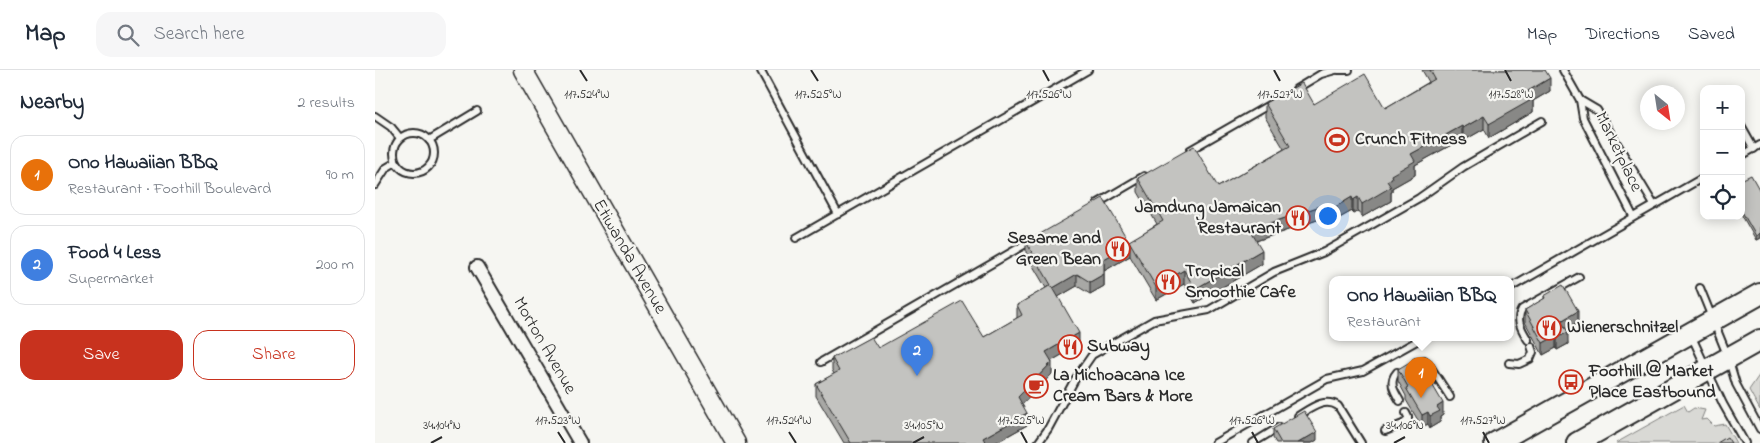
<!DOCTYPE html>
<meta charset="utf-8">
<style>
body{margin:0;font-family:"Indie Flower",sans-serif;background:#f6f6f7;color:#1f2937}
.controls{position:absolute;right:15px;top:15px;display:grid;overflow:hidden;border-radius:10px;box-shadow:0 2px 12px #0003}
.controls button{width:45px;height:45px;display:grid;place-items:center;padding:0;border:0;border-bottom:1px solid #e0e1e3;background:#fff;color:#1f2937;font:25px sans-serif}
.compass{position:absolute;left:1265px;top:15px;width:45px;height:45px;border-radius:50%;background:#fff;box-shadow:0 2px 12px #0003;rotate:150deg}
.you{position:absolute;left:952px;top:145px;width:18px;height:18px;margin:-12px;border:4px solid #fff;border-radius:50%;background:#1a73e8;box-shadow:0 0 0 8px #1a73e833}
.badge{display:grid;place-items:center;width:32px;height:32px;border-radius:50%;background:#c8321e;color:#fff;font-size:16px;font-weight:700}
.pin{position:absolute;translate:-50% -41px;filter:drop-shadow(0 1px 2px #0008)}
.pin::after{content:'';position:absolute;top:26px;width:18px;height:15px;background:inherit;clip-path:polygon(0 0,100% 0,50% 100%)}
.popup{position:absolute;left:954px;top:206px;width:185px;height:65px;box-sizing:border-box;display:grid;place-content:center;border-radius:10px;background:#fff;filter:drop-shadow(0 1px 4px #0005);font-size:16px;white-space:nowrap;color:#747a83}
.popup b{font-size:19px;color:#1f2937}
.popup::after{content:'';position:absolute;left:50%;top:100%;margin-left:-10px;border:10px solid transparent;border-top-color:#fff}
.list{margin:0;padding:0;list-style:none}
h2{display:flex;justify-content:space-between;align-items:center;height:65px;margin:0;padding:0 20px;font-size:21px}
h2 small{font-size:16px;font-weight:400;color:#747a83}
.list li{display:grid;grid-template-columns:32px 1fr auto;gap:15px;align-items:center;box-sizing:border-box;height:80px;margin:0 10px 10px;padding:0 10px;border:1px solid #e0e1e3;border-radius:15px}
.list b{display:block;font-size:19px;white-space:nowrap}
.list p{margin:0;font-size:16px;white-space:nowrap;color:#747a83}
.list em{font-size:16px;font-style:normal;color:#747a83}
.actions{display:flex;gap:10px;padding:15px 20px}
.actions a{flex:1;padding:11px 0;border:1px solid #c8321e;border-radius:15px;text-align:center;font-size:18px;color:#c8321e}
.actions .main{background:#c8321e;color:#fff}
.icon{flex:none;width:28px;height:28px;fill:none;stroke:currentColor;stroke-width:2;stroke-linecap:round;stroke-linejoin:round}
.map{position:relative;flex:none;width:1385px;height:373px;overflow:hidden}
header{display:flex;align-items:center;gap:30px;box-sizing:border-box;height:70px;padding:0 25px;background:#fff;border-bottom:1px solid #e0e1e3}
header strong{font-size:24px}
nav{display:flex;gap:28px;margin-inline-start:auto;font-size:18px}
.search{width:350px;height:45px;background:#f6f6f7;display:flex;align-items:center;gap:12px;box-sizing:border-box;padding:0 18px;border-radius:15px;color:#747a83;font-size:19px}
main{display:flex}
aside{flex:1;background:#fff}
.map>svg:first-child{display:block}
.green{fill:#d9d9d5;stroke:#828280}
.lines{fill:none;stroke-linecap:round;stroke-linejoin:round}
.lane-casing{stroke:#2b2b2b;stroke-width:10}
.street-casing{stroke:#2b2b2b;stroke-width:16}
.secondary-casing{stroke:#2b2b2b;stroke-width:21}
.primary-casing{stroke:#2b2b2b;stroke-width:24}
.lane{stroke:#f6f6f2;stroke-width:6}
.street{stroke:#f6f6f2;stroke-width:12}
.secondary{stroke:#f6f6f2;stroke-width:18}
.primary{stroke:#f6f6f2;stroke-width:20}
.wall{fill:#a8a8a5;stroke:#2b2b2b}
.shaded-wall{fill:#888886;stroke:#2b2b2b}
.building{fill:#c3c3c0;stroke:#2b2b2b}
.ticks{fill:none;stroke:#2b2b2b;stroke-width:2}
.labels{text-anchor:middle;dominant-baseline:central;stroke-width:4.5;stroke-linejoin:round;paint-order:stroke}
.poi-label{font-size:18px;font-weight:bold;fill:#2b2b2b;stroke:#f6f6f2;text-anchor:start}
.street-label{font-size:18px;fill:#2b2b2b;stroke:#f6f6f2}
.ticks-label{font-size:12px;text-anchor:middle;fill:#2b2b2b;stroke:#f6f6f2;stroke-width:4.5;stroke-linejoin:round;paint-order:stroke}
</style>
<header>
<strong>Map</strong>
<div class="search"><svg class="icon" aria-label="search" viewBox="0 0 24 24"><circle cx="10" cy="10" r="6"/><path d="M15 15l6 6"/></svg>Search here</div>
<nav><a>Map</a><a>Directions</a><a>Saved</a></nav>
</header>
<main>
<aside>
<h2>Nearby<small>2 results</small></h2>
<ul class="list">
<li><span class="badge" style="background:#e8710a">1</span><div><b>Ono Hawaiian BBQ</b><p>Restaurant · Foothill Boulevard</p></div><em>90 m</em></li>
<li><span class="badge" style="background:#3f7fe0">2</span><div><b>Food 4 Less</b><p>Supermarket</p></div><em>200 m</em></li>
</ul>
<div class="actions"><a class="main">Save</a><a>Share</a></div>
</aside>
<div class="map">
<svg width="1385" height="373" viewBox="0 0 1385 373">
<rect width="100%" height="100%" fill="#f6f6f2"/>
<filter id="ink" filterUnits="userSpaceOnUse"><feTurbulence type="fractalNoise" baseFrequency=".02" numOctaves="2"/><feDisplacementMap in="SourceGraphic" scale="10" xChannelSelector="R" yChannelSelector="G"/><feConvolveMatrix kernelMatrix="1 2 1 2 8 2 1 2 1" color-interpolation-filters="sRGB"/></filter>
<g filter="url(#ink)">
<g class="green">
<path d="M 1385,304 L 1385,340 L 1374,320 Z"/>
<path d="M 1309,335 L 1313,342 L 1319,338 L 1330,340 L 1326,350 L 1332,349 L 1339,356 L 1350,354 L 1361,373 L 1241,373 Z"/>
</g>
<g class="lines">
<g class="lane-casing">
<g id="lane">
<path d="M 385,0 L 463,144"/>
<path d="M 963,0 L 974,0"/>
<path d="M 1188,0 L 1205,30 L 1208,48 L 1258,146"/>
<path d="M 921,19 L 946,4 L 960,0"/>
<path d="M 1205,30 L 1222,40 L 1279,135"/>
<path d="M 0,46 L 16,57 L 25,68"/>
<path d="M 1366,56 L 1379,79"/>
<circle cx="39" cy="83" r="20"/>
<path d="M 54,70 L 102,41"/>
<path d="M 815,80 L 897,33"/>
<path d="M 1366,86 L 1385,75"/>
<path d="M 0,115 L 11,98 L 21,92"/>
<path d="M 723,133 L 769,106"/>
<path d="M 421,168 L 713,0"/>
<path d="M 1135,218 L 1329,107"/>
<path d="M 1325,218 L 1353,287 L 1361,314 L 1385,359"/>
<path d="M 1316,265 L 1348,334 L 1370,373"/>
<path d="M 1153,270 C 1147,260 1140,250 1147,239 L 1204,207"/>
<path d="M 446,292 L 656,171"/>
<path d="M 1041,292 L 1049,290 L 1053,293 L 1075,327"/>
<path d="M 1134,293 L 1144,294 L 1155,289 L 1158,282 L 1156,276"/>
<path d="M 1022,302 C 1013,312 1019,321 1025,331"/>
<path d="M 923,346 C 935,339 949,327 963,336 L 986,373"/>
<path d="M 1010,361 L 1028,354 L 1033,350 L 1033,347 L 1031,343"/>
<path d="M 663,373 L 673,359 L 699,311 L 717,285 L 779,250 L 834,240 L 899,202 L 949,182 L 1044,128 L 1088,97 L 1167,51"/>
<path d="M 840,373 L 952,309 L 988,301 L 1049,267"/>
<path d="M 878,373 L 904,357"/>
</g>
</g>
<g class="street-casing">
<path id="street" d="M 102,197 L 205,373"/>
</g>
<g class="secondary-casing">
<path id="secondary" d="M 148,0 L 361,373"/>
</g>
<g class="primary-casing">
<g id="primary">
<path d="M 1120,373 L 1385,224"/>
<path d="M 1202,373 L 1385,270"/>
</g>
</g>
<use href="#lane" class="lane"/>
<use href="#street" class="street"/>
<use href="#secondary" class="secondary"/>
<use href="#primary" class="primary"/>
</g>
<g class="wall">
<path d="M 1047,0 L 1170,0 L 1175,21 L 1158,31 L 1158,42 L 1114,68 L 1109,59 L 1088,71 L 1087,69 L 1040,95 L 1040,105 L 1017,118 L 1017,122 L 1016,122 L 1016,131 L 987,147 L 983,141 L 978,144 L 977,141 L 952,155 L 948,148 L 881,171 L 887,194 L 820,233 L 809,214 L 781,230 L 755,186 L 729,201 L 729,216 L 715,224 L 702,216 L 683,227 L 704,275 L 676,291 L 677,304 L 647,334 L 652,355 L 620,373 L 469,373 L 441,326 L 441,314 L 459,304 L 457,300 L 457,288 L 503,278 L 609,267 L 642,248 L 642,235 L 671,218 L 651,184 L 651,172 L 754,172 L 782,154 L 763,122 L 763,108 L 843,117 L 909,79 L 890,47 L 890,33 L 939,34 L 1010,38 L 1054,12 Z"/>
<path d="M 1366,110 L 1385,121 L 1385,168 L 1381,170 L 1366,144 Z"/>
<path d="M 1169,226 L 1203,253 L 1191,260 L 1193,274 L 1182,280 L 1181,278 L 1168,285 L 1150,252 L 1150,240 L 1169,229 Z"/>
<path d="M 1023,299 L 1061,321 L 1068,345 L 1065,347 L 1065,352 L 1055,358 L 1053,354 L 1047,357 L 1031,330 L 1031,326 L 1023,311 Z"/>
<path d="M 898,359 L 942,370 L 937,373 L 901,373 L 898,368 Z"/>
</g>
<g class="shaded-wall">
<path d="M 1175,8 L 1175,21 L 1158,31 L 1158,42 L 1114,68 L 1114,54 L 1153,21 Z"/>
<path d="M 1109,46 L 1109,59 L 1088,71 L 1088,58 Z"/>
<path d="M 1087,56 L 1087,69 L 1040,95 L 1040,105 L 1017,118 L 1017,122 L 1016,122 L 1016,131 L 987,147 L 987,134 L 1012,111 L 1016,105 L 1036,84 Z"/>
<path d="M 977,127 L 977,141 L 952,155 L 952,142 Z"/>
<path d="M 983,127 L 983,141 L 978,144 L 978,130 Z"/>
<path d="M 948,135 L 948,148 L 875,173 L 875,160 Z"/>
<path d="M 1385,163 L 1385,168 L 1381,170 L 1381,166 Z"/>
<path d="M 755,174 L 755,186 L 729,201 L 729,189 Z"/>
<path d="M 887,180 L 887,194 L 820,233 L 820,219 Z"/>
<path d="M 809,200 L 809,214 L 781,230 L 781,217 Z"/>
<path d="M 702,204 L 702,216 L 678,230 L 678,218 Z"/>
<path d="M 729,204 L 729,216 L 715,224 L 715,212 Z"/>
<path d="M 1203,241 L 1203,253 L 1186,263 L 1186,251 Z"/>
<path d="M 1193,262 L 1193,274 L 1182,280 L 1182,268 Z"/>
<path d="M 704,263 L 704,275 L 671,294 L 671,282 Z"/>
<path d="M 1181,266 L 1181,278 L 1168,285 L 1168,273 Z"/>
<path d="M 677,292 L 677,304 L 643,339 L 643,327 Z"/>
<path d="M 1068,333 L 1068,345 L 1065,347 L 1065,352 L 1055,358 L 1055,346 L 1062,337 Z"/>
<path d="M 1053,342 L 1053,354 L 1047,357 L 1047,345 Z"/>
<path d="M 652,343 L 652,355 L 620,373 L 608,373 L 608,368 Z"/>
<path d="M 942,362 L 942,370 L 937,373 L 923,373 Z"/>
</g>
<g class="building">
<path d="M 1055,0 L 1170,0 L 1175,8 L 1153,21 L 1158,29 L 1114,54 L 1109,46 L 1088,58 L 1087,56 L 1036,84 L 1040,91 L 1016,105 L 1017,108 L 1012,111 L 1016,117 L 987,134 L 983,127 L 978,130 L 977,127 L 952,142 L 948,135 L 875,160 L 887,180 L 820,219 L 809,200 L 781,217 L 754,171 L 788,151 L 763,108 L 819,76 L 843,117 L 915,76 L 890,33 L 927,13 L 939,34 L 990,4 L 1010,38 L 1060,9 Z"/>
<path d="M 1376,105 L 1385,121 L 1385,163 L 1381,166 L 1366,140 L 1366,110 Z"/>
<path d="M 728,128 L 755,174 L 729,189 L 729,204 L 715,212 L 702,204 L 678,218 L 677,216 L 704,263 L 671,282 L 677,292 L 643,327 L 652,343 L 608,368 L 611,373 L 476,373 L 441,314 L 464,301 L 457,288 L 496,267 L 503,278 L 587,231 L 609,267 L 647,245 L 642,235 L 676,215 L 651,172 Z"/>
<path d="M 1188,215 L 1203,241 L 1186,251 L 1193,262 L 1182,268 L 1181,266 L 1168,273 L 1150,240 L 1170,228 L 1169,226 Z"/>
<path d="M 1045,286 L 1061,315 L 1058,316 L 1068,333 L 1062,337 L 1065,341 L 1055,346 L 1053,342 L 1047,345 L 1031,318 L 1033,317 L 1023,299 Z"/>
<path d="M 929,341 L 942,362 L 923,373 L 906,373 L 898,359 Z"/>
<path d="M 1352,367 L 1356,373 L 1342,373 Z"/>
</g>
</g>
<path class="ticks" d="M 205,0 L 212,11M 436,0 L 443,11M 668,0 L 674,11M 899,0 L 905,11M 1130,0 L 1136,11M 183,362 L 190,373M 414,362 L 421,373M 646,362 L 652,373M 877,362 L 883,373M 1108,362 L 1114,373M 56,373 L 67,367M 538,373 L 549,367M 1019,373 L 1030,367"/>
<defs>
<g id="stadium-ring" transform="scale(1.25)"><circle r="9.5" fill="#f6f6f2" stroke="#c8321e" stroke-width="1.5"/><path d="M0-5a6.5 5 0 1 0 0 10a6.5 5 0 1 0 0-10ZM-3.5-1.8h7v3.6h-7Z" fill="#c8321e"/></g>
<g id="restaurant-ring" transform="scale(1.25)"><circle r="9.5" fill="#f6f6f2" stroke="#c8321e" stroke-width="1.5"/><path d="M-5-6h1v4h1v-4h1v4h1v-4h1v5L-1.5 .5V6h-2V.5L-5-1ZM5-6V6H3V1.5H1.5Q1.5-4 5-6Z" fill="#c8321e"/></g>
<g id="bus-ring" transform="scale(1.25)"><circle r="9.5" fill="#f6f6f2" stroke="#c8321e" stroke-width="1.5"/><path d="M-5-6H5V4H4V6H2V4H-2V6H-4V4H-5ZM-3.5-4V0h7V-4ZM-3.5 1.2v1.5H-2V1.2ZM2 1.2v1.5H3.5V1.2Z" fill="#c8321e"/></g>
<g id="cafe-ring" transform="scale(1.25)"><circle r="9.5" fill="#f6f6f2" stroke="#c8321e" stroke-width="1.5"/><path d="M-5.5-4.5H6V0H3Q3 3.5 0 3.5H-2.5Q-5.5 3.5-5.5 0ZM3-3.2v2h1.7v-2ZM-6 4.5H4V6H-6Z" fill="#c8321e"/></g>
</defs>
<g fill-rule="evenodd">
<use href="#stadium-ring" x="962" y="70"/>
<use href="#restaurant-ring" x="923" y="148"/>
<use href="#restaurant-ring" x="743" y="179"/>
<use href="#restaurant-ring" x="793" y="212"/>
<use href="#restaurant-ring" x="1174" y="258"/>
<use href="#restaurant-ring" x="695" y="277"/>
<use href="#bus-ring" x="1196" y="312"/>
<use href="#cafe-ring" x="661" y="316"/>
</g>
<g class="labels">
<g class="poi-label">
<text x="980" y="70">Crunch Fitness</text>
<text x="906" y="138" text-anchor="end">Jamdung Jamaican<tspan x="906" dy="21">Restaurant</tspan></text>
<text x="726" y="169" text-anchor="end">Sesame and<tspan x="726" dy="21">Green Bean</tspan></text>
<text x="810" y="202">Tropical<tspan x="810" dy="21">Smoothie Cafe</tspan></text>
<text x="1192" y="258">Wienerschnitzel</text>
<text x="712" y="277">Subway</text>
<text x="1214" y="302">Foothill @ Market<tspan x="1214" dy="21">Place Eastbound</tspan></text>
<text x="678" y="306">La Michoacana Ice<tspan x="678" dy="21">Cream Bars &amp; More</tspan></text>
</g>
<g class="street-label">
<text transform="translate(1243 82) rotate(64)">Marketplace</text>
<text transform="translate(254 187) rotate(60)">Etiwanda Avenue</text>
<text transform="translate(169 276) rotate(60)">Morton Avenue</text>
</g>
</g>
<g class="ticks-label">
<text x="212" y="28">117.524°W</text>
<text x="443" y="28">117.525°W</text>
<text x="674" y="28">117.526°W</text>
<text x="905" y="28">117.527°W</text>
<text x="1136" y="28">117.528°W</text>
<text x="183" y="354">117.523°W</text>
<text x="414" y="354">117.524°W</text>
<text x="646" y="354">117.525°W</text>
<text x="877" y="354">117.526°W</text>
<text x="1108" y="354">117.527°W</text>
<text x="67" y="359">34.104°N</text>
<text x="549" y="359">34.105°N</text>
<text x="1030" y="359">34.106°N</text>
</g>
</svg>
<div class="controls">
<button>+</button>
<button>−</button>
<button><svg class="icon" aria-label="locate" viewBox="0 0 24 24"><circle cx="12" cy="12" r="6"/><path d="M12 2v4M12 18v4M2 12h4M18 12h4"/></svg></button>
</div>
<svg class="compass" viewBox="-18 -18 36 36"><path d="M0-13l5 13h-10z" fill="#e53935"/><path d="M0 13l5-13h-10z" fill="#747a83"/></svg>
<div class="you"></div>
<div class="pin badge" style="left:1046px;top:328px;background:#e8710a">1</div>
<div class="popup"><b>Ono Hawaiian BBQ</b>Restaurant</div>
<div class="pin badge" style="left:542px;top:306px;background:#3f7fe0">2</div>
</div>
</main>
